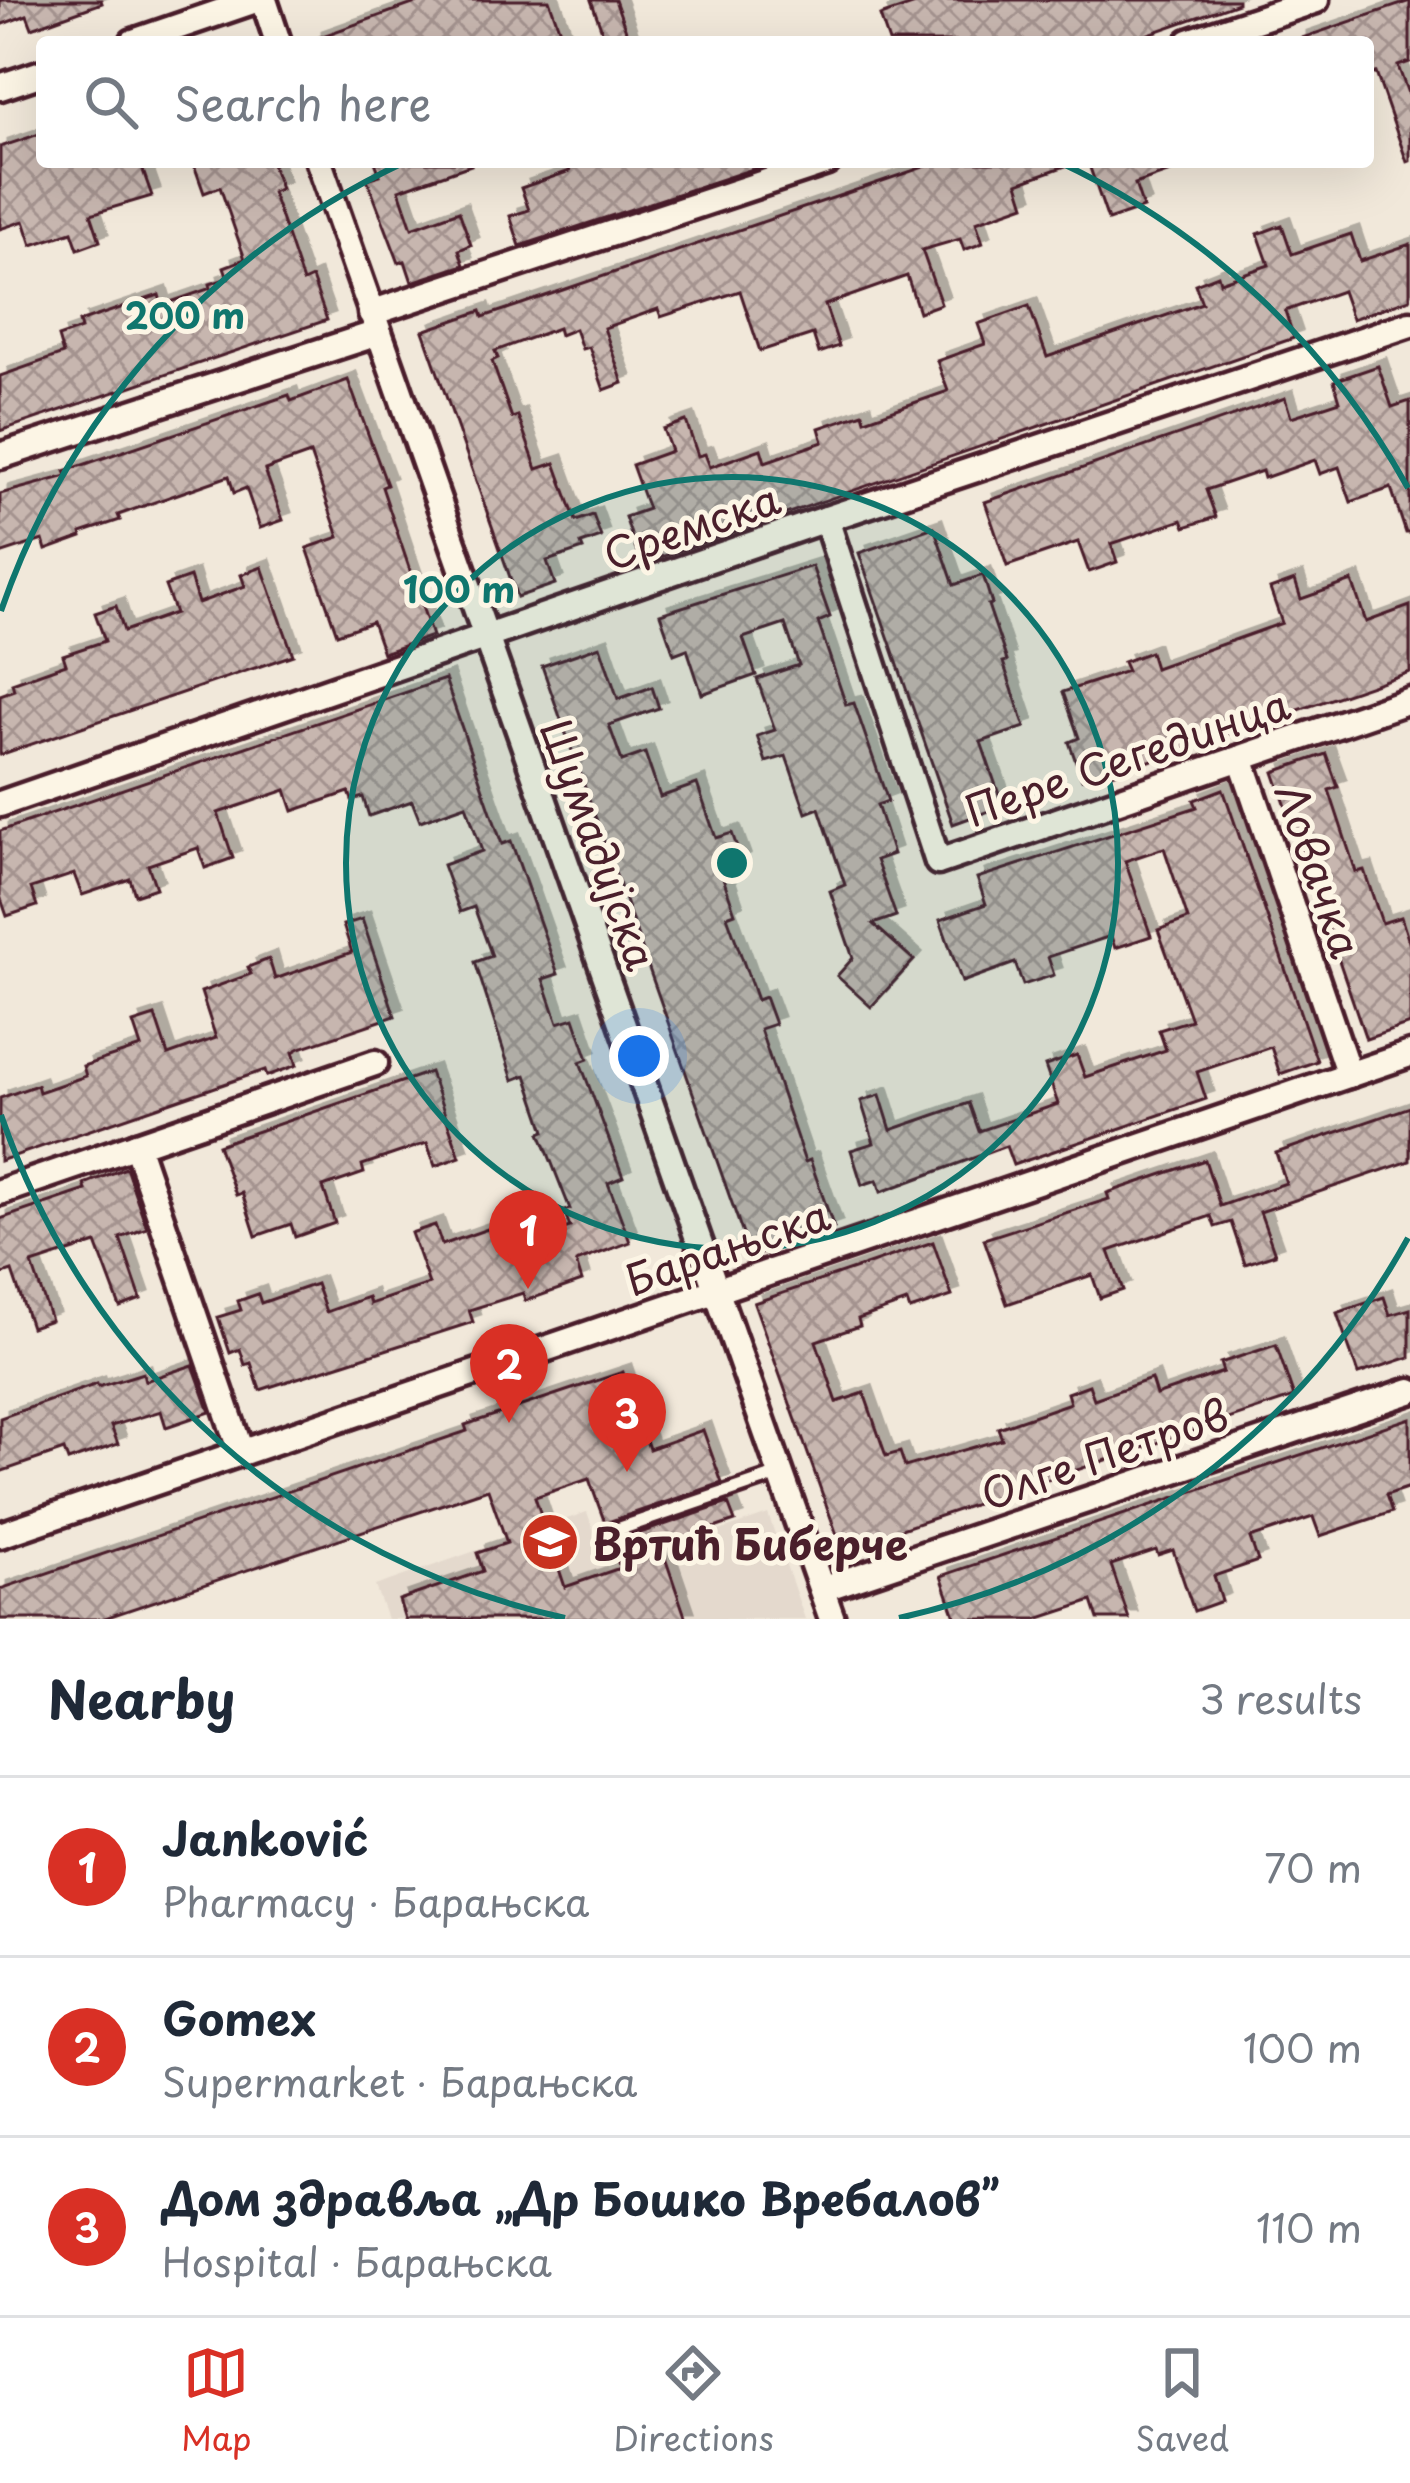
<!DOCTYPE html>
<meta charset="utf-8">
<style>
body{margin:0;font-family:"Playpen Sans",sans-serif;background:#f6f6f7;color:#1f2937}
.you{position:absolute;left:639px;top:1056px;width:42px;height:42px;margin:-30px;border:9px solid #fff;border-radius:50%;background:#1a73e8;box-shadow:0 0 0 18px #1a73e833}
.badge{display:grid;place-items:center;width:78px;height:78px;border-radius:50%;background:#d93025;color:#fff;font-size:39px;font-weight:700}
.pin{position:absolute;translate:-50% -99px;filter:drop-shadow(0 3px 6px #0008)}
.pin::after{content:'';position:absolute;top:63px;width:42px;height:36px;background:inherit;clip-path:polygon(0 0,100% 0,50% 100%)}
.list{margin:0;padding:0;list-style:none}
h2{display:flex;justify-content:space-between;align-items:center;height:156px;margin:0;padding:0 48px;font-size:51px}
h2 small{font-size:39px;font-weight:400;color:#747a83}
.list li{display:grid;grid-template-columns:78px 1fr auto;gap:36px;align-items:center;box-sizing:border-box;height:180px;padding:0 48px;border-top:3px solid #e0e1e3}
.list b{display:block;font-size:45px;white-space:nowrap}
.list p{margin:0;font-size:39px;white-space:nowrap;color:#747a83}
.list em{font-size:39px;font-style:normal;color:#747a83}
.icon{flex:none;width:66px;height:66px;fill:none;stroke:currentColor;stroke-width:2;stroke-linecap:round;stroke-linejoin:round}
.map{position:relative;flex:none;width:1410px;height:1619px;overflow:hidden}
.search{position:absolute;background:#fff;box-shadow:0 12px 48px #0002;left:36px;right:36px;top:36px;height:132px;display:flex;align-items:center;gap:30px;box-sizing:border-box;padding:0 42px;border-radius:12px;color:#747a83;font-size:45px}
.sheet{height:696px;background:#fff}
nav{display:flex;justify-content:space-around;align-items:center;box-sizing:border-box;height:168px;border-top:3px solid #e0e1e3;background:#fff;font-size:33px;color:#747a83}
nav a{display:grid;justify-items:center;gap:6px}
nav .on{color:#d93025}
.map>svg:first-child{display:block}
.built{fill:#e4d9cd}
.building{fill:url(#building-cross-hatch);stroke:#4a1f2b;stroke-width:3;filter:url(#shadow)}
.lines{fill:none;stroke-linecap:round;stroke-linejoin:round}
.service-casing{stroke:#4a1f2b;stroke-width:21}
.minor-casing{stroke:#4a1f2b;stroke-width:33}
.service{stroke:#fcf5e5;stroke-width:12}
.minor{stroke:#fcf5e5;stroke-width:24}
.ring{fill:none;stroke:#0f766e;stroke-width:6}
.labels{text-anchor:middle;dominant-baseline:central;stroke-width:10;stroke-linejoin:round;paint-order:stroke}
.street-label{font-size:42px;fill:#4a1f2b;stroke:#fcf5e5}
.poi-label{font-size:42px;font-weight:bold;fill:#4a1f2b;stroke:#fcf5e5;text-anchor:start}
.centre{fill:#0f766e;stroke:#fcf5e5;stroke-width:6}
.ring-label{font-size:36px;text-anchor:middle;font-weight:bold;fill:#0f766e;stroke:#fcf5e5;stroke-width:10;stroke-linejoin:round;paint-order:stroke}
</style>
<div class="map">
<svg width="1410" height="1619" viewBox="0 0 1410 1619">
<defs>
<pattern id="building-cross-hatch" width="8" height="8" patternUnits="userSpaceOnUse" patternTransform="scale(3)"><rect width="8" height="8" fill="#c7b6af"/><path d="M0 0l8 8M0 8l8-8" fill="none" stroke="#a4938f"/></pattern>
<filter id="shadow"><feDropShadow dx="8" dy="-8" stdDeviation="0" flood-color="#0004"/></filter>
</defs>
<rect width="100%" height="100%" fill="#f1e8da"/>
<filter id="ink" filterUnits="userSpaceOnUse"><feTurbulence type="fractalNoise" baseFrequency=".00833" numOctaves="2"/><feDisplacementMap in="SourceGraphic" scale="24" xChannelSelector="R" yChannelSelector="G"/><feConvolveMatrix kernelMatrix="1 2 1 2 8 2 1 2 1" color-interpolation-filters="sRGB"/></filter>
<g filter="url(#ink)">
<path class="built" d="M 587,1512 L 608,1570 L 768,1514 L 805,1619 L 387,1619 L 375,1586 Z"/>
<g class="building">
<path d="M 0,0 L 101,0 L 102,3 L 32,28 L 27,15 L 0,25 Z"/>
<path d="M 424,0 L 549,0 L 564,42 L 314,42 L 314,39 Z"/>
<path d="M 591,0 L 615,0 L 630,42 L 606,42 Z"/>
<path d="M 927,0 L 1238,0 L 1238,3 L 1126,42 L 889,42 L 880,16 Z"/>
<path d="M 1410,1 L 1410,62 L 1398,66 L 1410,99 L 1410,161 L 1407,162 L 1376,73 L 1368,76 L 1368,42 L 1299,42 L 1299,39 Z"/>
<path d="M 42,133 L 42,162 L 140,162 L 152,196 L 91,214 L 100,241 L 78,249 L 72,232 L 32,245 L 24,221 L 0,229 L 0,147 Z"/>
<path d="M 193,162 L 271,162 L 281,189 L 272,192 L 288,238 L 303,282 L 312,278 L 327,320 L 0,431 L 0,376 L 63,354 L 58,337 L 81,329 L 79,322 L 159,295 L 162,305 L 211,288 L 210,284 L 228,278 L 224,267 L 245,259 L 220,187 L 204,193 Z"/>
<path d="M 375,162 L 470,162 L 471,165 L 399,190 L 412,228 L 459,211 L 471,245 L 459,250 L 464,265 L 412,282 L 405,261 L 399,263 L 367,179 L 380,175 Z"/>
<path d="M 567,162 L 764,162 L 765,165 L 520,246 L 510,216 L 529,210 L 521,188 L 570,171 Z"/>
<path d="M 938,162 L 1067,162 L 1068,165 L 1018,183 L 1025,205 L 976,222 L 983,243 L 964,250 L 960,239 L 922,250 L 941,304 L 919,312 L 907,276 L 825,305 L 839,346 L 819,353 L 813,334 L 760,351 L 740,291 L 661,317 L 658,309 L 604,328 L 623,383 L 604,390 L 589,347 L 582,349 L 575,329 L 560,335 L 558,328 L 495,351 L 498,358 L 492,361 L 512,418 L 518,416 L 537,469 L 555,463 L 576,521 L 593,515 L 601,537 L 581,544 L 583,549 L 547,561 L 555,584 L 517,597 L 423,331 L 481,311 L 483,317 L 516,306 Z"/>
<path d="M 1088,162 L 1188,162 L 1188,166 L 1135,184 L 1143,208 L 1108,220 Z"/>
<path d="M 1282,225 L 1292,254 L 1351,234 L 1360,261 L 1410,244 L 1410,299 L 1352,319 L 1342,291 L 1285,311 L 1294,338 L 641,564 L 625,517 L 648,509 L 632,465 L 671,451 L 663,429 L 686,421 L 698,456 L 705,454 L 710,467 L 761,449 L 765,462 L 823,442 L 819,428 L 863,413 L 865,420 L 948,391 L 937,361 L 985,344 L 978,324 L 1029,306 L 1047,357 L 1202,303 L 1195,284 L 1218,275 L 1220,282 L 1269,265 L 1258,234 Z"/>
<path d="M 1378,366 L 1392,407 L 1410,401 L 1410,533 L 1406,533 L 1391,488 L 1351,502 L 1339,467 L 1320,474 L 1315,460 L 1264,478 L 1262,471 L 1206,490 L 1216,517 L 1185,527 L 1182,520 L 1111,544 L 1117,562 L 1089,572 L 1078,542 L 1007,566 L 985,502 L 1285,398 L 1291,417 L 1340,401 L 1334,381 Z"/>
<path d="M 348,380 L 387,485 L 382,487 L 432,636 L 383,653 L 372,622 L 337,634 L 307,548 L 339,537 L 310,454 L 265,470 L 283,520 L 260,528 L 246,488 L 234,493 L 229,476 L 118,515 L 120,520 L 81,533 L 82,537 L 46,550 L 43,540 L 0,554 L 0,494 L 67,476 L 65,471 L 289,395 L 291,401 Z"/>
<path d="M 934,527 L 954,585 L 983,575 L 992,604 L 988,605 L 1007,661 L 1003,662 L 1025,727 L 981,742 L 1003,806 L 953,824 L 859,553 Z"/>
<path d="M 812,566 L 830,617 L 818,622 L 846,705 L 854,703 L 888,801 L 877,805 L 893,854 L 876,860 L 896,916 L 873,924 L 914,960 L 871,1007 L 837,976 L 853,958 L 830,891 L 845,885 L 819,808 L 806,813 L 786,756 L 766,762 L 757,736 L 775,730 L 757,679 L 799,665 L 785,624 L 743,638 L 756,675 L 702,694 L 687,649 L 674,654 L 660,614 Z"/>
<path d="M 262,567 L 293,655 L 0,755 L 0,695 L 14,690 L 12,683 L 66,664 L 63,655 L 105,641 L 95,613 L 116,606 L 124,631 L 175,613 L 165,586 L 190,577 L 198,603 L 245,586 L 241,575 Z"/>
<path d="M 1295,580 L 1301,599 L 1352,581 L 1366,622 L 1410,606 L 1410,672 L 1103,777 L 1101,772 L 1082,779 L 1069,742 L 1079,738 L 1063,692 L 1127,671 L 1123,662 L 1150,652 L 1155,668 L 1282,623 L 1270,589 Z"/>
<path d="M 600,646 L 618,699 L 652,687 L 659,708 L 609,725 L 622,761 L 645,753 L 660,797 L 697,784 L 716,838 L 732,833 L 742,861 L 720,869 L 735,913 L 727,916 L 757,1000 L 765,997 L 775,1024 L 760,1029 L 805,1162 L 810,1160 L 834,1228 L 751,1257 L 542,666 Z"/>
<path d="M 445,679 L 502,844 L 511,841 L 558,974 L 543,979 L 558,1023 L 574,1018 L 588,1059 L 580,1062 L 623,1177 L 608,1183 L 630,1242 L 576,1262 L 582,1281 L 525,1301 L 523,1293 L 469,1310 L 473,1322 L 260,1390 L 251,1363 L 245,1365 L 240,1349 L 230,1353 L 218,1317 L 241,1310 L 238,1301 L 258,1294 L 261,1303 L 316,1284 L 326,1312 L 368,1297 L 370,1304 L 429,1284 L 411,1233 L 435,1225 L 442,1245 L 499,1225 L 507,1248 L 570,1227 L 564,1211 L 570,1209 L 540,1133 L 545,1131 L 526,1075 L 513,1080 L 475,962 L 492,956 L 474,907 L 460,912 L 443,865 L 482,851 L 466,805 L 420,821 L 412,801 L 369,816 L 363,797 L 352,800 L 349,792 L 293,811 L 286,790 L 218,813 L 233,858 L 205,868 L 198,848 L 148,865 L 156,888 L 135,895 L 130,879 L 82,895 L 74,874 L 31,888 L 37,906 L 7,916 L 0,896 L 0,831 Z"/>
<path d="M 1326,754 L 1338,787 L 1329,790 L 1356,872 L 1364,870 L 1382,923 L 1401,917 L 1410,945 L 1410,1024 L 1366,1039 L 1274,772 Z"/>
<path d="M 1223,789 L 1317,1061 L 1280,1074 L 1271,1047 L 1197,1072 L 1206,1099 L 1013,1165 L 1006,1146 L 881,1192 L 877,1180 L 862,1185 L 851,1150 L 874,1143 L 861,1101 L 880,1095 L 891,1130 L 969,1103 L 979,1131 L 1058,1104 L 1045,1066 L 1077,1055 L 1085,1077 L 1166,1050 L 1159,1030 L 1191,1020 L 1158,930 L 1188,919 L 1164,848 L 1125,861 L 1151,936 L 1115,948 L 1111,936 L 1048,957 L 1054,975 L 1023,985 L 1015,963 L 962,982 L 940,920 L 986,904 L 977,878 L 1197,807 L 1194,800 Z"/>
<path d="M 362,919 L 395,1016 L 300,1048 L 293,1052 L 297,1065 L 267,1076 L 265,1070 L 0,1161 L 0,1098 L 37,1085 L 39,1092 L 86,1076 L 83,1066 L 141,1047 L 133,1023 L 155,1016 L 168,1055 L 216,1038 L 201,992 L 251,974 L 248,967 L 269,959 L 275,979 L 352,952 L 343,925 Z"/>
<path d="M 430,1072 L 460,1157 L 435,1166 L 427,1143 L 362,1165 L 364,1173 L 323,1187 L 335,1223 L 295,1237 L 291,1224 L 256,1236 L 242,1193 L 236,1195 L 218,1145 Z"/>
<path d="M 1410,1107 L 1410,1161 L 1260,1212 L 1275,1254 L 1245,1264 L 1231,1222 L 1215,1227 L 1211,1216 L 1109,1251 L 1123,1290 L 1100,1298 L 1092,1275 L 1007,1304 L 984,1239 L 1109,1199 L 1107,1193 L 1205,1160 L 1220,1206 L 1286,1183 L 1276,1153 Z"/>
<path d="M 126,1168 L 147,1228 L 120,1238 L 141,1299 L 120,1307 L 96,1243 L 32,1264 L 51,1320 L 31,1327 L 12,1271 L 0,1275 L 0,1219 L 86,1190 L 84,1184 Z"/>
<path d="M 933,1242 L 952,1296 L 910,1310 L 907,1302 L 858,1319 L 860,1326 L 816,1341 L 837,1402 L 864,1393 L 886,1456 L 900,1452 L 905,1467 L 1002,1439 L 998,1428 L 1070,1403 L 1067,1393 L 1089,1385 L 1094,1399 L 1151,1379 L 1156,1395 L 1223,1372 L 1220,1363 L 1276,1345 L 1294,1397 L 842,1549 L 754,1303 Z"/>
<path d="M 1384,1297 L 1390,1315 L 1410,1309 L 1410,1357 L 1358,1374 L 1337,1313 Z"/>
<path d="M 193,1365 L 210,1412 L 166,1427 L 161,1411 L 111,1426 L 118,1444 L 68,1461 L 64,1450 L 0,1472 L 0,1418 L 97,1384 L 98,1387 L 143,1373 L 145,1381 Z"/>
<path d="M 623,1372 L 649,1449 L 703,1430 L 722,1483 L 605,1523 L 589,1479 L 535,1497 L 565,1587 L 620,1568 L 611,1543 L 728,1503 L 735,1521 L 661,1546 L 686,1619 L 405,1619 L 399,1600 L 483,1571 L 477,1553 L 507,1543 L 488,1489 L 102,1619 L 0,1619 L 0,1589 L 467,1431 L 465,1425 Z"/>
<path d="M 1410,1418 L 1410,1487 L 1386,1495 L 1392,1512 L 1320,1536 L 1313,1517 L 1250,1538 L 1258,1561 L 1214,1576 L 1222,1601 L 1194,1611 L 1173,1550 L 1158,1555 L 1156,1550 L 1111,1565 L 1129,1619 L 1098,1619 L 1092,1601 L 1037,1619 L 956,1619 L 941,1576 Z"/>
</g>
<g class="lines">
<g class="service-casing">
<path id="service" d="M 607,1533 L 780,1474"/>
</g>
<g class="minor-casing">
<g id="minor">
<path d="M 264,0 L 278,42"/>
<path d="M 133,42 L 256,0"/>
<path d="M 1189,42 L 1316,0"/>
<path d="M 0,87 L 42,73"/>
<path d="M 319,162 L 832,1619"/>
<path d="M 371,313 L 827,162"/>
<path d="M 0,456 L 378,333"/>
<path d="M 826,519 L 938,862 L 1410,700"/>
<path d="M 1241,758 L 1349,1075"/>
<path d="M 0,804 L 826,519 L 1410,324"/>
<path d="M 136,1145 L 241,1452"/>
<path d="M 0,1192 L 375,1063"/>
<path d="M 0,1535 L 1410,1054"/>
<path d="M 822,1589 L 1410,1391"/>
</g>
</g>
<use href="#service" class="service"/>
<use href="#minor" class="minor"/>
</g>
</g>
<circle cx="732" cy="863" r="386" fill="#0f766e" fill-opacity=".12"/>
<g class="ring">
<circle cx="732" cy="863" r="386"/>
<path d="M1408 1238A773 773 0 0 1 899 1618M565 1618A773 773 0 0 1 1 1115M1 611A773 773 0 0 1 405 162M1059 162A773 773 0 0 1 1408 488"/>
</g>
<defs>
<g id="school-disc" transform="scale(3)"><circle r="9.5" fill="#c8321e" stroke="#fcf5e5"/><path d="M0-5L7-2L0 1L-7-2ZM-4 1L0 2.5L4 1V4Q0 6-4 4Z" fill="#fff"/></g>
</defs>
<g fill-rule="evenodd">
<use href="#school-disc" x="550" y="1542"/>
</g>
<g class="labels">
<g class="street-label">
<text transform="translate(691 525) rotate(-19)">Сремска</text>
<text transform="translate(1127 756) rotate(-19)">Пере Сегединца</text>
<text transform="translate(600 844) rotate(70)">Шумадијска</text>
<text transform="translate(1320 870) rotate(71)">Ловачка</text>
<text transform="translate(727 1246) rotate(-19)">Барањска</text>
<text transform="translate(1104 1453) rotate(-19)">Олге Петров</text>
</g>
<g class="poi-label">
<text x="592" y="1542">Вртић Биберче</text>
</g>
</g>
<circle cx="732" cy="863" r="18" class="centre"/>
<g class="ring-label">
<text x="185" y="329">200 m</text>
<text x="459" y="603">100 m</text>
</g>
</svg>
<div class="you"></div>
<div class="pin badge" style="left:528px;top:1289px">1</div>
<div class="pin badge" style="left:509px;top:1423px">2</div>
<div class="pin badge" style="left:627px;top:1472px">3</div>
<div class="search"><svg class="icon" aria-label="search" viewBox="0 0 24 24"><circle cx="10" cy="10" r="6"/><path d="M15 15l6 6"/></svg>Search here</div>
</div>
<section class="sheet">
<h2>Nearby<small>3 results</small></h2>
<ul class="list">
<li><span class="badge">1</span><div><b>Janković</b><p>Pharmacy · Барањска</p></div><em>70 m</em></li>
<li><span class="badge">2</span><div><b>Gomex</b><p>Supermarket · Барањска</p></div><em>100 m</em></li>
<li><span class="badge">3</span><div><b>Дом здравља „Др Бошко Вребалов”</b><p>Hospital · Барањска</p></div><em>110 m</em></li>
</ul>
</section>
<nav>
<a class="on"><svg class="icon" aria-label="map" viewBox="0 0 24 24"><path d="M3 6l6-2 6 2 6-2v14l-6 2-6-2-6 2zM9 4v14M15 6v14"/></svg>Map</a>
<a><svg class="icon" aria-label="directions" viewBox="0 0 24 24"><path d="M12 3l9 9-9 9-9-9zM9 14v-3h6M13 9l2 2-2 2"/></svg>Directions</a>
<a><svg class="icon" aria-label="saved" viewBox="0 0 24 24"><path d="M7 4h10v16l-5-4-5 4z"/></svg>Saved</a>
</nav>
